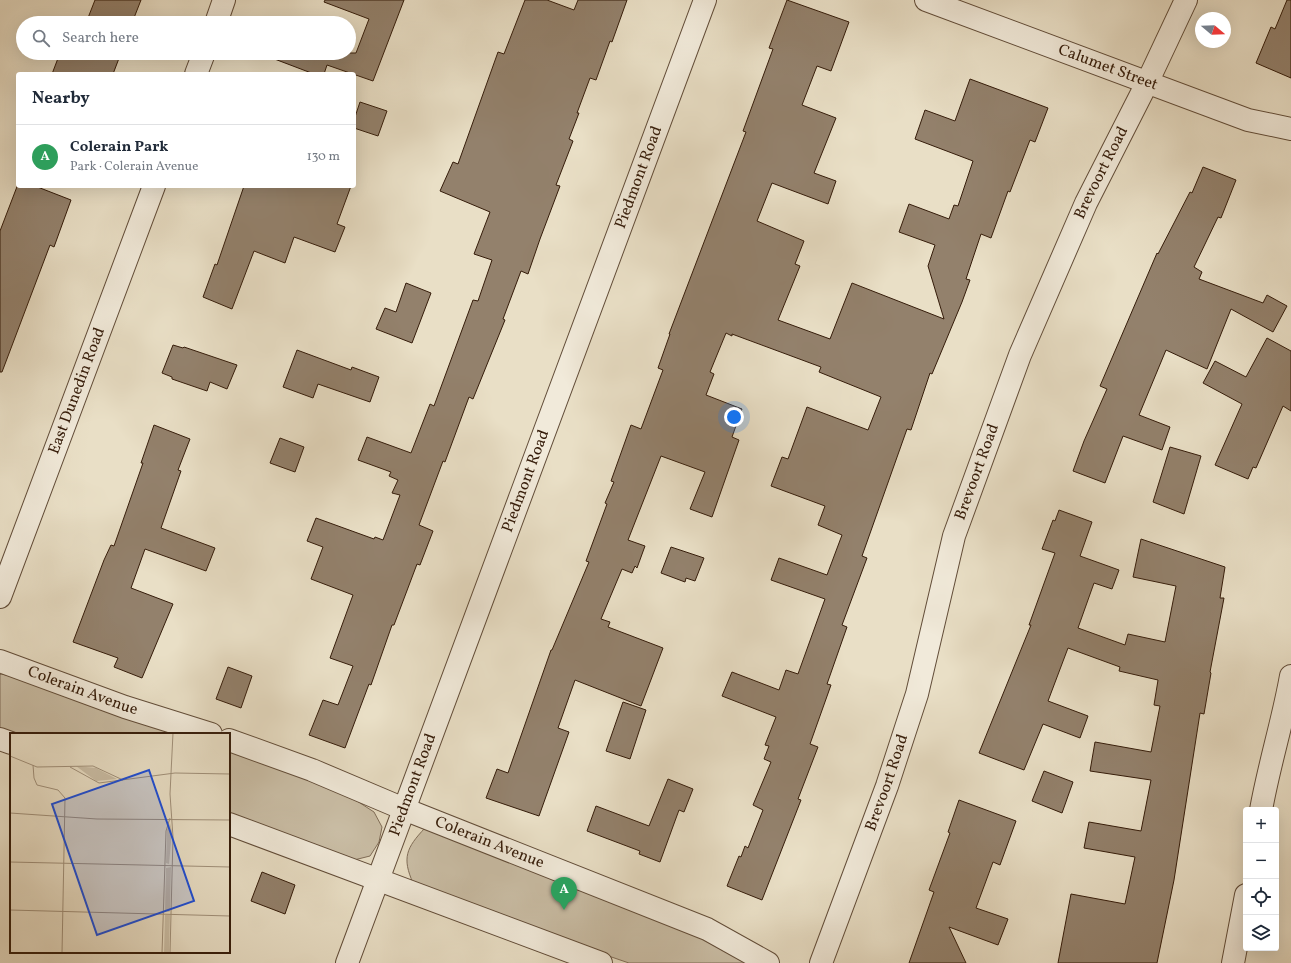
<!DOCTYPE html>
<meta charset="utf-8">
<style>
body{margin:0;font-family:Vollkorn,serif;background:#f2f2f3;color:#1f2937}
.controls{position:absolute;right:12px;bottom:12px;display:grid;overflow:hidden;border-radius:4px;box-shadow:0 4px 16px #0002}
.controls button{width:36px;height:36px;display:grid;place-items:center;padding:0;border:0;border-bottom:1px solid #e0e1e3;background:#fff;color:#1f2937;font:20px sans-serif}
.compass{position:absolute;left:1195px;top:12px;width:36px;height:36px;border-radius:50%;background:#fff;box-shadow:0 4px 16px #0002;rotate:109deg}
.you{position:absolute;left:734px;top:417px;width:14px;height:14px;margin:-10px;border:3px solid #fff;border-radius:50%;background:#1a73e8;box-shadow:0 0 0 6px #1a73e833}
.badge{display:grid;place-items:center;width:26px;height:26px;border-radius:50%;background:#d93025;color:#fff;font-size:13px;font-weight:700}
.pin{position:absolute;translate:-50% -33px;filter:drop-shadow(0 1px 2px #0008)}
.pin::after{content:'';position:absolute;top:21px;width:14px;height:12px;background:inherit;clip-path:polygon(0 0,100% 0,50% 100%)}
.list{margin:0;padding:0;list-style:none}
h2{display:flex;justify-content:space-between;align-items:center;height:52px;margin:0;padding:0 16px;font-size:17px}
h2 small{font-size:13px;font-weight:400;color:#747a83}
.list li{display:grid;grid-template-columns:26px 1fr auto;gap:12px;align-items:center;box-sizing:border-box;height:64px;padding:0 16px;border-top:1px solid #e0e1e3}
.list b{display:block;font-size:15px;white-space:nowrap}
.list p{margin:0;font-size:13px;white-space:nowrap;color:#747a83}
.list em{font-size:13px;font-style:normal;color:#747a83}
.icon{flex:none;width:22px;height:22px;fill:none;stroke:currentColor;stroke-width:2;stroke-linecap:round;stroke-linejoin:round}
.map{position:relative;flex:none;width:1291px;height:963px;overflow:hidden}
.search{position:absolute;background:#fff;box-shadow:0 4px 16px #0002;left:16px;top:16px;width:340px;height:44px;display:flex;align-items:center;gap:10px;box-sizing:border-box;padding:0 14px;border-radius:22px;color:#747a83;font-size:15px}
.panel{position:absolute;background:#fff;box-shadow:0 4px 16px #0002;left:16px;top:72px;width:340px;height:116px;border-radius:4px}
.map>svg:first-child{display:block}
.green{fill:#cabea6;stroke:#806d58}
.building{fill:#93816c;stroke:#351c0a}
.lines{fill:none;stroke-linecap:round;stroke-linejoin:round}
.minor-casing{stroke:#624d39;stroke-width:24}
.minor{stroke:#f1eada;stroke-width:22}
.labels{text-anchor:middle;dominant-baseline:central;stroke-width:4;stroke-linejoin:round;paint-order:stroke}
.street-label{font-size:16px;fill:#351c0a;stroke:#f1eada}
.inset-road{fill:none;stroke:#a1917b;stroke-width:1}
.view{fill:#1d4ed8;fill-opacity:0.15;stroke:#1d4ed8;stroke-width:2}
.inset-edge{fill:none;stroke:#351c0a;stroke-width:2}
</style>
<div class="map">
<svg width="1291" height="963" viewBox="0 0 1291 963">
<rect width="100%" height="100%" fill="#e9dfc6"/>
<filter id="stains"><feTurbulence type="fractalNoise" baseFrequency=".005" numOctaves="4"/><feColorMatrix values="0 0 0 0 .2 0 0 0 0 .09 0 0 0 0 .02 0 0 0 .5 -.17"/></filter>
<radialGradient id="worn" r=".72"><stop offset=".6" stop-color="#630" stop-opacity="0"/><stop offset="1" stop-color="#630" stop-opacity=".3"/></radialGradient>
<g class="green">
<path d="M 1,674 L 16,677 L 179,734 L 11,734 L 0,730 L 0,675 Z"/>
<path d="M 229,751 L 314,779 L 357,801 L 374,812 L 382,827 L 379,842 L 370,856 L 354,860 L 229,816 Z"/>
<path d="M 425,828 L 708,937 L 752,963 L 629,963 L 594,951 L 413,883 C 402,858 406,848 425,828 Z"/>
</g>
<g class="building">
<path d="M 95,0 L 141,0 L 132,23 L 86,23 Z"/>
<path d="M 325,0 L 404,0 L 373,81 L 327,65 L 324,74 L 314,74 L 264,55 L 264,53 L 356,53 L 369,19 L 324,2 Z"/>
<path d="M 525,0 L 547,0 L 574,10 L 578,0 L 627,0 L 612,42 L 610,41 L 596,80 L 590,78 L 577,113 L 579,113 L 569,139 L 573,141 L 556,185 L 560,186 L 540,239 L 528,274 L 521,271 L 503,319 L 505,320 L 473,399 L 469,397 L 445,462 L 443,461 L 419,525 L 433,531 L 420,565 L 417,564 L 394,625 L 392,625 L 371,685 L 369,684 L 345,748 L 309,735 L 323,700 L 338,705 L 353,666 L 330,658 L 353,595 L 311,579 L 323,547 L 307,541 L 316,518 L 374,539 L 375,537 L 383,540 L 400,495 L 392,493 L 398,480 L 389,476 L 391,472 L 358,460 L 367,437 L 411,453 L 430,404 L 434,406 L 473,300 L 478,301 L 492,260 L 474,254 L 490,212 L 440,191 L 453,162 L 458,164 L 498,52 L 504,54 Z"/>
<path d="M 787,0 L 849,22 L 831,71 L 817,66 L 802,105 L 836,118 L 814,173 L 836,181 L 828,204 L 772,183 L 757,221 L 804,241 L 795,264 L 800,266 L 778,320 L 830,339 L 852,283 L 944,319 L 928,266 L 935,245 L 899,232 L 909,204 L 949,219 L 954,205 L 958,206 L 973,161 L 915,139 L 925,110 L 955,121 L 970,79 L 1048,108 L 1035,142 L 1030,140 L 1010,192 L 1008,191 L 991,238 L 981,234 L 966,279 L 970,280 L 962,302 L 932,374 L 930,373 L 911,430 L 907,429 L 862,556 L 867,558 L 842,625 L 847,627 L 827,684 L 831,685 L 810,744 L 818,747 L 798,799 L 801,800 L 762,900 L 727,886 L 739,856 L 741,857 L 745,846 L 748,848 L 763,810 L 753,805 L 771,762 L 764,759 L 769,746 L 765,745 L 776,717 L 722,696 L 732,672 L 779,690 L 786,670 L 798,674 L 825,599 L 771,580 L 779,558 L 827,575 L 842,535 L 818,525 L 825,506 L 771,486 L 782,457 L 788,459 L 807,407 L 868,430 L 881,397 L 819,372 L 821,367 L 732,334 L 732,336 L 726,333 L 710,372 L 714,374 L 706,395 L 742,409 L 732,437 L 739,440 L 712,517 L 690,509 L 705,472 L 661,456 L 628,540 L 645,546 L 637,568 L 635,566 L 632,573 L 622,569 L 601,619 L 610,622 L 608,627 L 663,648 L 641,706 L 575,680 L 558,728 L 569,732 L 539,816 L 486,798 L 497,769 L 508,773 L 551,650 L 552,650 L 589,562 L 586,561 L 607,504 L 605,503 L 614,482 L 611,481 L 631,425 L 641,429 L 663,370 L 658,368 L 670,334 L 669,334 L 746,132 L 743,131 L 773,49 L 769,48 Z"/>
<path d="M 1287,0 L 1291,0 L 1291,78 L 1256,63 L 1271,27 L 1275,29 Z"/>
<path d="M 60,53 L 121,53 L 113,74 L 52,74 Z"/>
<path d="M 360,102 L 387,111 L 378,136 L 354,128 L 354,120 Z"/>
<path d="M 1203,167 L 1236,180 L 1221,218 L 1218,217 L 1194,267 L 1202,272 L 1199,279 L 1263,303 L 1267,295 L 1287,306 L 1273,332 L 1231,309 L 1207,369 L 1166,350 L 1139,415 L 1170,427 L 1162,450 L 1123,436 L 1105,483 L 1073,471 L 1084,441 L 1107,389 L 1100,386 L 1157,253 L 1158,254 L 1190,192 L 1192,193 Z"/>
<path d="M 18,184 L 18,186 L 35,186 L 71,200 L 54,247 L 50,245 L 2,372 L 0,372 L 0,231 Z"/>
<path d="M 244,186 L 351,186 L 337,224 L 345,227 L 335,252 L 294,237 L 285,263 L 254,251 L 232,309 L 203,297 L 215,264 L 217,265 Z"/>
<path d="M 406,283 L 431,293 L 412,343 L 376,329 L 385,308 L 396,312 Z"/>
<path d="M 1267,338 L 1291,351 L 1291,411 L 1283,406 L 1256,468 L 1253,467 L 1248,479 L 1215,465 L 1242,404 L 1203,383 L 1215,361 L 1246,377 Z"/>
<path d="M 173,345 L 183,348 L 184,347 L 237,365 L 227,389 L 210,382 L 207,391 L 172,379 L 172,377 L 162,373 Z"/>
<path d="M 297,350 L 351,370 L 352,367 L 379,377 L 370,402 L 318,384 L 313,398 L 283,387 Z"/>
<path d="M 154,425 L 190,439 L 178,470 L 181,471 L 161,528 L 215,548 L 206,571 L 145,549 L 131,588 L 173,604 L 142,678 L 114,667 L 118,658 L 73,642 L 104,560 L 111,545 L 114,546 L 143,463 L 141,463 Z"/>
<path d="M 280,438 L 304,447 L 295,472 L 270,463 Z"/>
<path d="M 1170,447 L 1201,456 L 1184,514 L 1153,502 Z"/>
<path d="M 1059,510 L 1092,522 L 1080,556 L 1119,570 L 1112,589 L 1094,583 L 1078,628 L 1125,645 L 1128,634 L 1165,642 L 1176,586 L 1133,577 L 1141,539 L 1225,567 L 1220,598 L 1224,598 L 1210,672 L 1211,673 L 1204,714 L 1200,713 L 1174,880 L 1157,963 L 1058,963 L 1071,894 L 1125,904 L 1135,857 L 1084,848 L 1089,822 L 1141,831 L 1151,780 L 1090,771 L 1095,742 L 1151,752 L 1160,706 L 1154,705 L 1158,680 L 1119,671 L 1120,667 L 1068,648 L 1048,701 L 1088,716 L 1080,738 L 1043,724 L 1024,770 L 979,753 L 1031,625 L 1029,625 L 1055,553 L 1042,549 L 1053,520 L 1055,521 Z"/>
<path d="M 671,547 L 704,558 L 695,581 L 686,578 L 685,582 L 661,573 Z"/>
<path d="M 228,667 L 252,676 L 241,708 L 216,699 Z"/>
<path d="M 623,702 L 646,710 L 630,759 L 606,751 Z"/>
<path d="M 1044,771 L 1073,782 L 1062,813 L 1032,801 Z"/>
<path d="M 668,779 L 693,789 L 684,812 L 679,810 L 660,862 L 639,854 L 640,851 L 587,831 L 596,806 L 649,826 Z"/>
<path d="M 959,800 L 1016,821 L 1000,865 L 993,862 L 976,908 L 1008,919 L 998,945 L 949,927 L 966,963 L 909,963 L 934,892 L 929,890 L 950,833 L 948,832 Z"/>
<path d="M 262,872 L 295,885 L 285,914 L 251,901 Z"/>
</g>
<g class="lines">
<g class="minor-casing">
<g id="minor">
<path id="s1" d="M 926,0 L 1248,120 L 1291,129"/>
<path d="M 216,23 L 224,0"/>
<path d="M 196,74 L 204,53"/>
<path id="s2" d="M 0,597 L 154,186"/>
<path id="s3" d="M 0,661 L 125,707 L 211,734"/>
<path d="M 0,739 L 11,743"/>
<path id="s4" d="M 229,740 L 312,770 L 404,809 L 707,929 L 768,963"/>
<path d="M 1261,810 C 1269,765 1283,721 1291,676"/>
<path d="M 229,824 L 601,963"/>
<path id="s5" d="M 347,963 L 705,0"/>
<path id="s6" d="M 821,963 L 887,786 L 917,694 L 954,536 L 1020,355 L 1086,203 L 1147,83 L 1186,0"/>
<path d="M 1233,963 L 1246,895"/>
</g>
</g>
<use href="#minor" class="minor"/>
</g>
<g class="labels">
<g class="street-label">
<text stroke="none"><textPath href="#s1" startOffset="194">Calumet Street</textPath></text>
<text stroke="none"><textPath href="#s6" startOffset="840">Brevoort Road</textPath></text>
<text stroke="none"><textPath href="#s5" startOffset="838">Piedmont Road</textPath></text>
<text stroke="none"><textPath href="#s2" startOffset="220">East Dunedin Road</textPath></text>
<text stroke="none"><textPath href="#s6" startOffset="516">Brevoort Road</textPath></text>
<text stroke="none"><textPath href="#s5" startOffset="514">Piedmont Road</textPath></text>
<text stroke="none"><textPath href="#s3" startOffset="88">Colerain Avenue</textPath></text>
<text stroke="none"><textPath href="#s6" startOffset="192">Brevoort Road</textPath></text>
<text stroke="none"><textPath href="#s5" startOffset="190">Piedmont Road</textPath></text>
<text stroke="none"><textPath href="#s4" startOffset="280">Colerain Avenue</textPath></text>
</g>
</g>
<g transform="translate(10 733)">
<rect width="220" height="220" fill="#e9dfc6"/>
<path d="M 66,33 L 86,35 L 107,46 L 86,48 ZM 160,90 L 162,98 L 159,131 L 156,130 L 157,97 ZM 161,134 L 160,178 L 159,179 L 155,178 L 156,135 ZM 155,182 L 160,182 L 159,220 L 154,220 Z" fill="#cabea6"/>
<path class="inset-road" d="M 0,23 L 27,34 L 83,33 L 113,47M 23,32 L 24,45 L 27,52 L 48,57 L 55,65 L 52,220M 60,34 L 89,50 L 165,40 L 220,41M 0,80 L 87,86 L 220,87M 0,129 L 220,134M 0,177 L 220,183M 152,220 L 156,98 L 160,85M 160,220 L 163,104 L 160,61 L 163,0"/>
<path class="view" d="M 139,37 L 184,168 L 87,202 L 42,71 Z"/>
<rect width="220" height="220" class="inset-edge"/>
</g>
<rect width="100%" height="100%" filter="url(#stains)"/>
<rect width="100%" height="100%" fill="url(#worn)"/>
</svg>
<div class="controls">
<button>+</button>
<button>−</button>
<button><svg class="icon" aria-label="locate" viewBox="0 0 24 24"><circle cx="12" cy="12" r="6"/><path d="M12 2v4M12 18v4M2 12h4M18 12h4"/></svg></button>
<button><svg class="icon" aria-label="layers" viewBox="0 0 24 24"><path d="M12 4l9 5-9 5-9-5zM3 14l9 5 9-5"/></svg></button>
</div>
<svg class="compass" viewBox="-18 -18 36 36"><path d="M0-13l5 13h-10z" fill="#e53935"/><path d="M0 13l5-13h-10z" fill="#747a83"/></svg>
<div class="you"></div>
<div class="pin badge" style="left:564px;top:910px;background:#2e9e5b">A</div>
<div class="search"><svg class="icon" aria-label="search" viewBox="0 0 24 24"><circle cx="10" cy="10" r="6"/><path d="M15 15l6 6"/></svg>Search here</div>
<section class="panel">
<h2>Nearby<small></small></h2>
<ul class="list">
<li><span class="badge" style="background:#2e9e5b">A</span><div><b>Colerain Park</b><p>Park · Colerain Avenue</p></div><em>130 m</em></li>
</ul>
</section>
</div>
